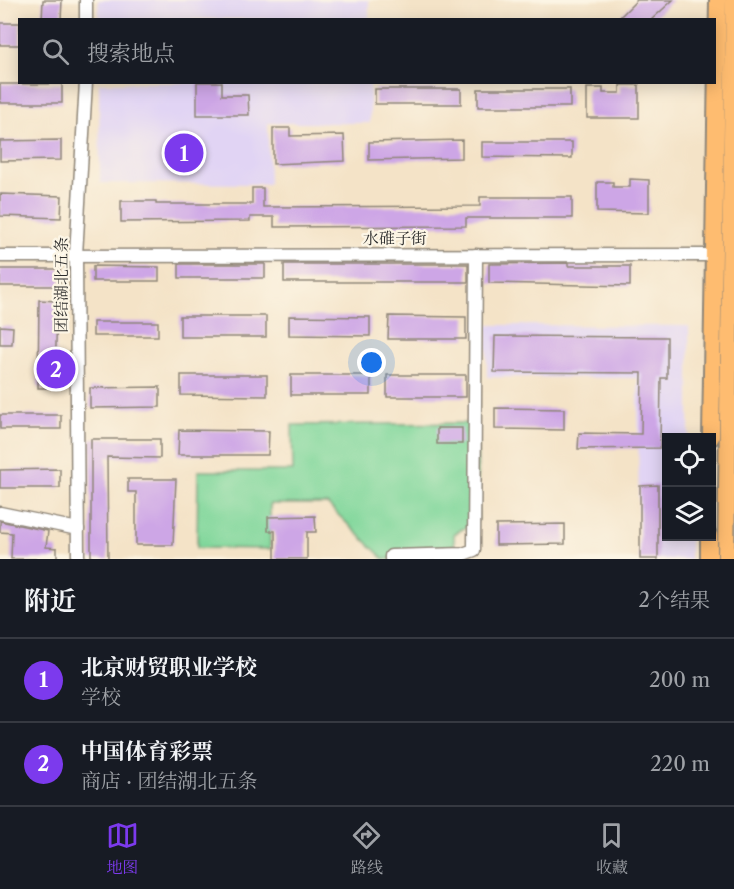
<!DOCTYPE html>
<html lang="zh">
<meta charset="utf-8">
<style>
body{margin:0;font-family:"Libre Caslon Text","Noto Serif SC",serif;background:#242831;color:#f1f3f6}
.controls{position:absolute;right:18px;bottom:18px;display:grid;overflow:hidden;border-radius:0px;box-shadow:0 3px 15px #0003}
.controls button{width:54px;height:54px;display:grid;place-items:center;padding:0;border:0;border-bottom:2px solid #363941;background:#171b24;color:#f1f3f6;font:30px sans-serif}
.you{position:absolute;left:372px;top:363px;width:21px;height:21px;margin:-15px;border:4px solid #fff;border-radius:50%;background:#1a73e8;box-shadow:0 0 0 9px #1a73e833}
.badge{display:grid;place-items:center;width:39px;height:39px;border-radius:50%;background:#7c3aed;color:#fff;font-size:20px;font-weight:700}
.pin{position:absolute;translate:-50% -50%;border:3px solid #fff;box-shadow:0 2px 6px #0006}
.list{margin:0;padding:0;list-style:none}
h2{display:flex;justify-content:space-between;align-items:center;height:78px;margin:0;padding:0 24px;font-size:26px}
h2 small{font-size:20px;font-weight:400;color:#9ea1a6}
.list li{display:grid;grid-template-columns:39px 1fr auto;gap:18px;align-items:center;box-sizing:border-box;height:84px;padding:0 24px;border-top:2px solid #363941}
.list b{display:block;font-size:22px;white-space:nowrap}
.list p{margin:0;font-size:20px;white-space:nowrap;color:#9ea1a6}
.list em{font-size:20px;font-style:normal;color:#9ea1a6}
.icon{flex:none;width:33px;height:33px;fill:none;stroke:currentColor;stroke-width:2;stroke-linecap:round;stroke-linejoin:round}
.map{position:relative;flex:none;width:734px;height:559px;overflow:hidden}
.search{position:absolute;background:#171b24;box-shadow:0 3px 15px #0003;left:18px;right:18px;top:18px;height:66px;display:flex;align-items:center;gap:15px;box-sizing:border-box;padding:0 21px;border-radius:0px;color:#9ea1a6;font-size:22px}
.sheet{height:246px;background:#171b24}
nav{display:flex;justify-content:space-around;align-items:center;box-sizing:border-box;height:84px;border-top:2px solid #363941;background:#171b24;font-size:16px;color:#9ea1a6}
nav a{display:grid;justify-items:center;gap:3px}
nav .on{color:#7c3aed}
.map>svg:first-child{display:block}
.built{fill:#e1d4f4}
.green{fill:#81d79b;stroke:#568163;stroke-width:1.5}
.building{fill:#cda6e6}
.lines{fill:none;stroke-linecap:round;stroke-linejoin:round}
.minor-casing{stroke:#908779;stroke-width:15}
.major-casing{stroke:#908779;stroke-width:20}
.minor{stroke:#fff;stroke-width:12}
.major{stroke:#febc70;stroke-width:16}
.labels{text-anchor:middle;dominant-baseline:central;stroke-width:4.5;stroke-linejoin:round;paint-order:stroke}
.street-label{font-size:16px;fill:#2b2b2b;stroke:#fcf5e5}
</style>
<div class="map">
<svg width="734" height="559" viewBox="0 0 734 559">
<rect width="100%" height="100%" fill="#fcf5e5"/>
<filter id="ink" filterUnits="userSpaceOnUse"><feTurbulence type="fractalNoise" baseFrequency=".0167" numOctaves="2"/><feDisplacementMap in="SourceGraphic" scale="12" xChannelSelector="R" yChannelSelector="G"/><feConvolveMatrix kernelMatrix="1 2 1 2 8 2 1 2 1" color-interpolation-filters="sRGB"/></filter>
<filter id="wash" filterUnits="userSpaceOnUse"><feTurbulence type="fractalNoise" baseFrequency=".008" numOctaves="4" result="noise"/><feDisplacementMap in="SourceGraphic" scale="24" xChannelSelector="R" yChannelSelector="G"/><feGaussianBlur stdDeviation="1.35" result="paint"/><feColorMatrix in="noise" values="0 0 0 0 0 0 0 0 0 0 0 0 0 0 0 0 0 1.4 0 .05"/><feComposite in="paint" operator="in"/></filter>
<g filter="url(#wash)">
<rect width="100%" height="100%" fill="#f4e3c7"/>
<g class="built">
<path d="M 98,0 L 369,0 L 369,19 L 99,19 Z"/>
<path d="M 99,83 L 370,83 L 370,123 L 268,123 L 269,184 L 100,183 Z"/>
<path d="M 487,325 L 689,326 L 689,437 L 666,437 L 666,536 L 690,537 L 690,559 L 639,559 L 638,378 L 487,377 Z"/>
</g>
<path class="green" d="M 477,423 L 478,520 L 454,534 L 455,559 L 384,559 L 327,504 L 270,504 L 270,549 L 197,548 L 198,471 L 293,471 L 292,425 Z"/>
<g id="blocks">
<g class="building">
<path d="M 43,0 L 62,0 L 61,20 L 42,20 Z"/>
<path d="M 637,0 L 673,0 L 651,20 L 617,20 Z"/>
<rect x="0" y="23" width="20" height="22"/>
<path d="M 197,82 L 222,82 L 222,95 L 248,95 L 249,115 L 197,115 Z"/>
<rect x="0" y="84" width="62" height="19"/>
<path d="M 620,85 L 639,85 L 639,118 L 587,118 L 587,88 L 603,88 L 603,93 L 620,93 Z"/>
<rect x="375" y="89" width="86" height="15"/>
<rect x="478" y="89" width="92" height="18"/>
<path d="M 273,128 L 290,128 L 290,136 L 344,135 L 345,161 L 273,164 Z"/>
<path d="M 61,140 L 61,160 L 0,161 L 0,141 Z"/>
<path d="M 462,140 L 462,158 L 369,160 L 369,142 Z"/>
<path d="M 482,142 L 572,142 L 572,158 L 482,157 Z"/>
<path d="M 630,179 L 649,180 L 649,213 L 597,212 L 597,182 L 613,182 L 613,187 L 630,187 Z"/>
<path d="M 252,188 L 263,188 L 263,207 L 480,206 L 480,197 L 572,197 L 572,218 L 466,218 L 466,226 L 274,227 L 274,217 L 250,217 L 250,221 L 121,222 L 121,201 L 156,201 L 156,204 L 252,204 Z"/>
<path d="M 0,194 L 62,196 L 61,218 L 0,216 Z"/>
<path d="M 568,263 L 568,266 L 630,266 L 630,286 L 489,283 L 489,264 Z"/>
<rect x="179" y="264" width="86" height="14"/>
<rect x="284" y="264" width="184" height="18"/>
<path d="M 93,266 L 159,267 L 159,281 L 93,281 Z"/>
<rect x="0" y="269" width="60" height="17"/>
<path d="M 39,300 L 57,301 L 55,388 L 38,388 Z"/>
<rect x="180" y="316" width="86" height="21"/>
<path d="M 289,316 L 370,317 L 370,336 L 289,335 Z"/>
<path d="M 389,316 L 466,317 L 466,339 L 388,339 Z"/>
<rect x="93" y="322" width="65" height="14"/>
<path d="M 0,326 L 13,327 L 12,344 L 0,344 Z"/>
<path d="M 495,336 L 667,337 L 667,378 L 661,378 L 660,448 L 578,449 L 579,433 L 641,434 L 642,373 L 494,372 Z"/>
<path d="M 181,375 L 267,375 L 267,396 L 181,395 Z"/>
<rect x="291" y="375" width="80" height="20"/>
<rect x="387" y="375" width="79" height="22"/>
<path d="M 160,387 L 160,407 L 90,408 L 90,388 Z"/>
<path d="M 495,408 L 564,409 L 564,430 L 495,429 Z"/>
<rect x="0" y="415" width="61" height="14"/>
<rect x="437" y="428" width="25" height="16"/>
<path d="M 179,430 L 269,431 L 268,455 L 178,455 Z"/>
<path d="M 91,439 L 160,439 L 160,458 L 107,457 L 108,559 L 91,559 Z"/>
<path d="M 60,469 L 60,488 L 0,488 L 0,470 Z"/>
<path d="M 128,479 L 176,479 L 173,545 L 136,545 L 136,492 L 128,492 Z"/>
<path d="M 658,485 L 658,559 L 640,559 L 640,486 Z"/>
<path d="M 315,516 L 316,532 L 307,532 L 307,559 L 275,559 L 275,531 L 268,531 L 268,517 Z"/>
<path d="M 0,521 L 48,531 L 46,547 L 57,548 L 57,559 L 11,559 L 12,533 L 0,532 Z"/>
<path d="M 565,524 L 565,544 L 496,545 L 496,525 Z"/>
</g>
</g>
</g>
<g filter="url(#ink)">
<use href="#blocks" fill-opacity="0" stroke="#908779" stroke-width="1.5"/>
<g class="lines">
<g class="minor-casing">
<g id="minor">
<path d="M 86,0 L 86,20"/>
<path d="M 0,256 L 715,255"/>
<path d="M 0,513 L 78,529"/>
<path d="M 78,559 L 76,255 L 86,82"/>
<path d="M 391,559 L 391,556 L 463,554 L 474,550 L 476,255"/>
</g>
</g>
<g class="major-casing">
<g id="major">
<path d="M 711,437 L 718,0"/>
<path d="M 709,559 L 709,536"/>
<path d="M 726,559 L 734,0"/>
</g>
</g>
<use href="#minor" class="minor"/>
<use href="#major" class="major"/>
</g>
</g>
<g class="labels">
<g class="street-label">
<text x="395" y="238">水碓子街</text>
<text transform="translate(61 285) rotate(-90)">团结湖北五条</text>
</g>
</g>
</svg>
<div class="controls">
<button><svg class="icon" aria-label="locate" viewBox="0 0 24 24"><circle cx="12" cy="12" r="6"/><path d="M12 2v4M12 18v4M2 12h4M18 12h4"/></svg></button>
<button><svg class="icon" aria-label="layers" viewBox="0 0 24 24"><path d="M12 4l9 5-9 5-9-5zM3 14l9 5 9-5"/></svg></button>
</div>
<div class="you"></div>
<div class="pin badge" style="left:184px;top:153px">1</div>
<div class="pin badge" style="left:56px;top:369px">2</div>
<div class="search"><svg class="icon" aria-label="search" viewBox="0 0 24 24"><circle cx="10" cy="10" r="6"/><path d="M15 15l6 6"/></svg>搜索地点</div>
</div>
<section class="sheet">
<h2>附近<small>2个结果</small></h2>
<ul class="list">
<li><span class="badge">1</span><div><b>北京财贸职业学校</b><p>学校</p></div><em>200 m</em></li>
<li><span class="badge">2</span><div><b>中国体育彩票</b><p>商店 · 团结湖北五条</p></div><em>220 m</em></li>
</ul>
</section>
<nav>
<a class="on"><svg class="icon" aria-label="map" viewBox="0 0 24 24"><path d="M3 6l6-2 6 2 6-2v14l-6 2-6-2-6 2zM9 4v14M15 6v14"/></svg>地图</a>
<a><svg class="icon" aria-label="directions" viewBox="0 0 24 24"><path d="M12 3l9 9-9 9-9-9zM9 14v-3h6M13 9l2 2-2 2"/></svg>路线</a>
<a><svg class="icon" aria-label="saved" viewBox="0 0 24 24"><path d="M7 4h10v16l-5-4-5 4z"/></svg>收藏</a>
</nav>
